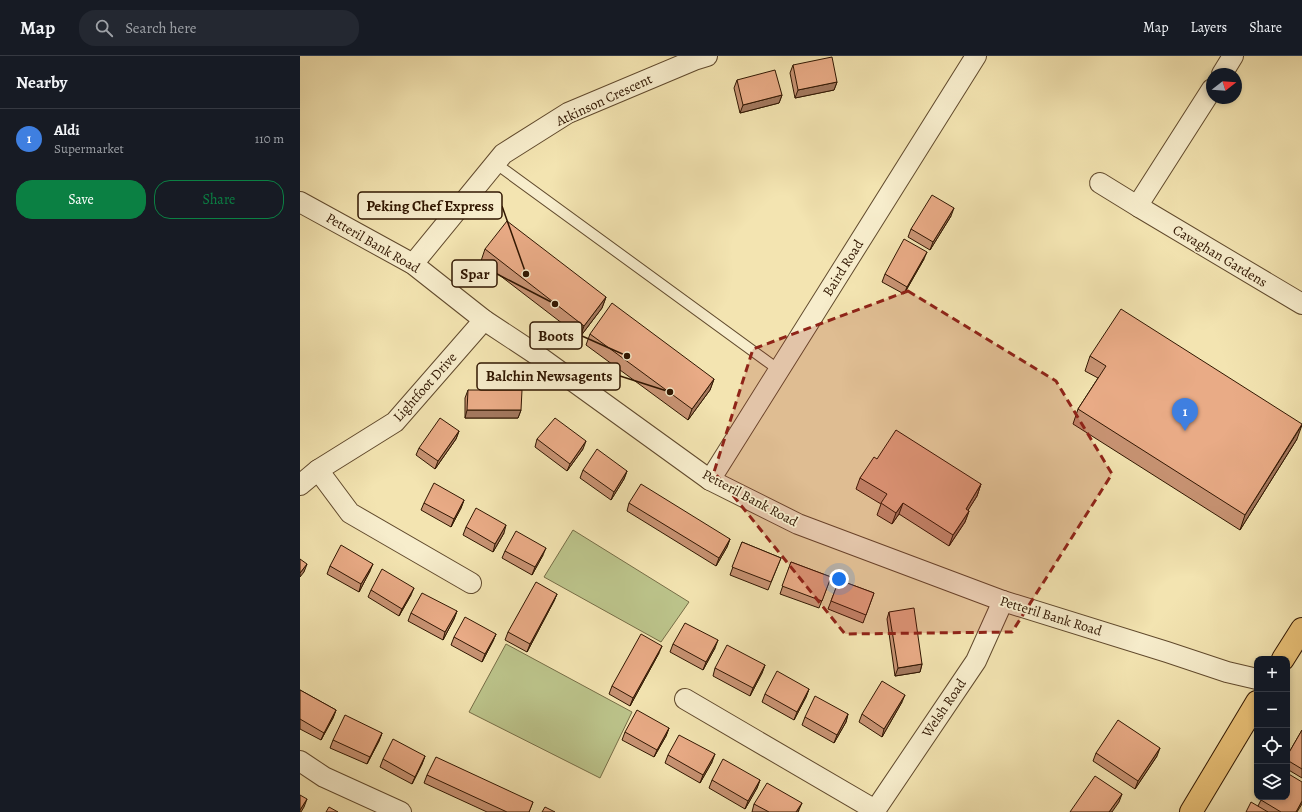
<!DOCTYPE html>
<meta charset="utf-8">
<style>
body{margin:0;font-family:Alegreya,serif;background:#242831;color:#f1f3f6}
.controls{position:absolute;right:12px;bottom:12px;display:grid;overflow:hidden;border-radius:8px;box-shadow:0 2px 6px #0003}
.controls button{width:36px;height:36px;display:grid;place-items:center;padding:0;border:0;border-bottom:1px solid #363941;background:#171b24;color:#f1f3f6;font:20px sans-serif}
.compass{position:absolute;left:906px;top:12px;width:36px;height:36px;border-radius:50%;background:#171b24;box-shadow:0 2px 6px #0003;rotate:73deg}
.you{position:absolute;left:539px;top:523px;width:14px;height:14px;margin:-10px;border:3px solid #fff;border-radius:50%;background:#1a73e8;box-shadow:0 0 0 6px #1a73e833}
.badge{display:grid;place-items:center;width:26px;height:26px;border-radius:50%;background:#0b8043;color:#fff;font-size:13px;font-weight:700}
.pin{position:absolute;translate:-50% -33px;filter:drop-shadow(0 1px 2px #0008)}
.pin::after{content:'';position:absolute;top:21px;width:14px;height:12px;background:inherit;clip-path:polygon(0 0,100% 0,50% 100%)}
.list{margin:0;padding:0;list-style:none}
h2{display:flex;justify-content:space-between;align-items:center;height:52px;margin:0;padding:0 16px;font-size:17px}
h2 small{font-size:13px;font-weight:400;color:#9ea1a6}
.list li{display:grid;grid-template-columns:26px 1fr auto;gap:12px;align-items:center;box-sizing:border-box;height:60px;padding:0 16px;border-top:1px solid #363941}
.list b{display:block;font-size:15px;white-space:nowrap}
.list p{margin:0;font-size:13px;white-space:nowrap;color:#9ea1a6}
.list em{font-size:13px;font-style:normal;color:#9ea1a6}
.actions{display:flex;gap:8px;padding:12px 16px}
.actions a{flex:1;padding:9px 0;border:1px solid #0b8043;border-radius:16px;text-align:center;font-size:14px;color:#0b8043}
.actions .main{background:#0b8043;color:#fff}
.icon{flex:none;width:22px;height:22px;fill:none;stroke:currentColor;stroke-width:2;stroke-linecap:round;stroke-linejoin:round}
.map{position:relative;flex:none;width:1002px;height:756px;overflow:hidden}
header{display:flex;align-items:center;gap:24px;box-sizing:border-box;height:56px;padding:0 20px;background:#171b24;border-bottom:1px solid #363941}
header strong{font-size:19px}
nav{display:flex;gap:22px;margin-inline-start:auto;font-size:14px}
.search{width:280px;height:36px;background:#242831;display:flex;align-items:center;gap:10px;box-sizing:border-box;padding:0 14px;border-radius:16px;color:#9ea1a6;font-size:15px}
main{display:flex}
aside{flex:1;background:#171b24}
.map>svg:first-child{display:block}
.green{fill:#bcc48b;stroke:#766d46}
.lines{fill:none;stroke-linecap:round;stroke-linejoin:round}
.lane-casing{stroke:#614a2d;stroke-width:12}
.street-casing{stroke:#614a2d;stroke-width:22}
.primary-casing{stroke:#301601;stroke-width:24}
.lane{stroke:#f7edcc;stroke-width:10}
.street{stroke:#f7edcc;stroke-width:20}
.primary{stroke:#eac278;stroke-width:22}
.wall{fill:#c89373;stroke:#301601}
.shaded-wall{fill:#a3785e;stroke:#301601}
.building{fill:#e9ab86;stroke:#301601}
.marked{fill:#8f2418;fill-opacity:0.2;stroke:#8f2418;stroke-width:3;stroke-dasharray:8 5;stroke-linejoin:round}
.labels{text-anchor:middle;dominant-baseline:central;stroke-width:3.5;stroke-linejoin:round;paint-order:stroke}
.street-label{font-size:14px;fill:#301601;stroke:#f7edcc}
.leader{fill:none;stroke:#301601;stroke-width:1.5}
.callout-dot{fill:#301601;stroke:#f7edcc;stroke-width:1.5}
.callout{fill:#f7edcc;stroke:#301601;stroke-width:1.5}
.callout-label{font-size:15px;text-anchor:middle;font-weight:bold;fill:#301601}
</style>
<header>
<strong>Map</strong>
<div class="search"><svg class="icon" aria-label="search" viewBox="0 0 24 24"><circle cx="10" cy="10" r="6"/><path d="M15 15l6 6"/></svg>Search here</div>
<nav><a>Map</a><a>Layers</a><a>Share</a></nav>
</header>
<main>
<aside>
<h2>Nearby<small></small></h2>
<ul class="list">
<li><span class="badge" style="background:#3f7fe0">1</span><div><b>Aldi</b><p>Supermarket</p></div><em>110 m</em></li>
</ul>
<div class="actions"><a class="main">Save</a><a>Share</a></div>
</aside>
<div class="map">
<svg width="1002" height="756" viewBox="0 0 1002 756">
<rect width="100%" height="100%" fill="#f3e4b1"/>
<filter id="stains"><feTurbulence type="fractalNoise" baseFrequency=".005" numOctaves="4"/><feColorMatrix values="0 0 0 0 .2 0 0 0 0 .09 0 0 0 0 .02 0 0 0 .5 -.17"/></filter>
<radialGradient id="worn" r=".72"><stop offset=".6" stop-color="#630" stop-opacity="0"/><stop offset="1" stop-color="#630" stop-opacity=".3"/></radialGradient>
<g class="green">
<path d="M 273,474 L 389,546 L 361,586 L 244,521 Z"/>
<path d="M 206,588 L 332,656 L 300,722 L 169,656 Z"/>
</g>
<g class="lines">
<g class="lane-casing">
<path id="lane" d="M 195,107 L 479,314"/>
</g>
<g class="street-casing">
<g id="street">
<path d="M 922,18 L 933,0"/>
<path d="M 912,33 L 843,141 L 839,151 L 1002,248"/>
<path d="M 800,127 L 839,151"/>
<path d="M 0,146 L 113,208 L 184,264 L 237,299 L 410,424 L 498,468 L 703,545 L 867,596 L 927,616 L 957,623"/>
<path d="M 113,208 L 203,98 L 268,57 L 394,4 L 407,0"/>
<path d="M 18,414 L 50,457 L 171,527"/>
<path d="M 410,424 L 676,0"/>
<path d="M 0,429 L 18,414 L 95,366 L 184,264"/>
<path d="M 385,643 L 575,754"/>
<path d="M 0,705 L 24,721 L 101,756"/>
<path d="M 574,756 L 676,605 L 703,545"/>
</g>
</g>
<g class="primary-casing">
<g id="primary">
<path d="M 983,603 L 1002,573"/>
<path d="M 891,756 L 957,646"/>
</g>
</g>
<use href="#lane" class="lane"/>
<use href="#street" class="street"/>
<use href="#primary" class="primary"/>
</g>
<g class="wall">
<path d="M 493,9 L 537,26 L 534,34 L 495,42 L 490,17 Z"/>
<path d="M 437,24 L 482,39 L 479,47 L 440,57 L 434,32 Z"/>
<path d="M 651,160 L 630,194 L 608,181 L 611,173 Z"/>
<path d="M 185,193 L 306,241 L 302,252 L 280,281 L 181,205 Z"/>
<path d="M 624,203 L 604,238 L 582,226 L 585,218 Z"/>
<path d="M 290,278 L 414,323 L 410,334 L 388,364 L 286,289 Z"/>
<path d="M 790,300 L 997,383 L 940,474 L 773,368 L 778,353 L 798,322 L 785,315 Z"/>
<path d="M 168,334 L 221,354 L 218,362 L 165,362 L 165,342 Z"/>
<path d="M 159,375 L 156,383 L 135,413 L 116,399 L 119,392 Z"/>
<path d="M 237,383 L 283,393 L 267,415 L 235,391 Z"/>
<path d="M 577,403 L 681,428 L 677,440 L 668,454 L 669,455 L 665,466 L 649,490 L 599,458 L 592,468 L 577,459 L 581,448 L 556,433 L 560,422 Z"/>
<path d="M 283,414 L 327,415 L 324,423 L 311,444 L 280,422 Z"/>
<path d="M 164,444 L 161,452 L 151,471 L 121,454 L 124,447 Z"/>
<path d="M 329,447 L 430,483 L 427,491 L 416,510 L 327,455 Z"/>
<path d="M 166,471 L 204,477 L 193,496 L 163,479 Z"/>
<path d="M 442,486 L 481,502 L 468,534 L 430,519 Z"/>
<path d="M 205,495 L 243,499 L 232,519 L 202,502 Z"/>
<path d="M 491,506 L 531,521 L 519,552 L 480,538 Z"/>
<path d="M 30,510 L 70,515 L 59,536 L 27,518 Z"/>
<path d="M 539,524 L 574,537 L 563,567 L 528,553 Z"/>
<path d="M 71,534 L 111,539 L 99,560 L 68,541 Z"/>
<path d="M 257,538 L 254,545 L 227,596 L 205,584 L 208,576 Z"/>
<path d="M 157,555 L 154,563 L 143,584 L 108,565 L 111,557 Z"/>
<path d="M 589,556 L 622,608 L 620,616 L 595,620 L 587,563 Z"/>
<path d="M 196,578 L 193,585 L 182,606 L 151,589 L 154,581 Z"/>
<path d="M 373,588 L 415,592 L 403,614 L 370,596 Z"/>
<path d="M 359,597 L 330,650 L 309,638 L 312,630 Z"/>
<path d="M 465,609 L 462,617 L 450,640 L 413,620 L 415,612 Z"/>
<path d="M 509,633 L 506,641 L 494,664 L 462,646 L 465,638 Z"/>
<path d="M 0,634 L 36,654 L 33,662 L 21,684 L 0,673 Z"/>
<path d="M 602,646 L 582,681 L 559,666 L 562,658 Z"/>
<path d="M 548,658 L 546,666 L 534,687 L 502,669 L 505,661 Z"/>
<path d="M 369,672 L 366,680 L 354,701 L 322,684 L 325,676 Z"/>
<path d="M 1002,674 L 1002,722 L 987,713 L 987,700 Z"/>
<path d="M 82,677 L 79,685 L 67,708 L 30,692 L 33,684 Z"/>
<path d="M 796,697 L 857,700 L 835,733 L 793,705 Z"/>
<path d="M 368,699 L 412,706 L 400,727 L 365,707 Z"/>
<path d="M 125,700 L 122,708 L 112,728 L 80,711 L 83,703 Z"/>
<path d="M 127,719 L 233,746 L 229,756 L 187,756 L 124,727 Z"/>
<path d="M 412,724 L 460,724 L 457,732 L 445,753 L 409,732 Z"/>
<path d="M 961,744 L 997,756 L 946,756 L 958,750 Z"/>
<path d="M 454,748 L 499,754 L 498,756 L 452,756 Z"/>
</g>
<g class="shaded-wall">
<path d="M 537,26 L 534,34 L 495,42 L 498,34 Z"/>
<path d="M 482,39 L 479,47 L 440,57 L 443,49 Z"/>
<path d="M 654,152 L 651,160 L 630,194 L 633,186 Z"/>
<path d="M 627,196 L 624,203 L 604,238 L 607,231 Z"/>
<path d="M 306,241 L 302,252 L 280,281 L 284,270 Z"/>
<path d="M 414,323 L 410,334 L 388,364 L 392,353 Z"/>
<path d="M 167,354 L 221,354 L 218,362 L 165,362 Z"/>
<path d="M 1002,369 L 997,383 L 940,474 L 945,459 Z"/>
<path d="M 159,375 L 156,383 L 135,413 L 138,405 Z"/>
<path d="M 286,385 L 283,393 L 267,415 L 270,408 Z"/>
<path d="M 327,415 L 324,423 L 311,444 L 314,436 Z"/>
<path d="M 681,428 L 677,440 L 662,464 L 666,453 Z"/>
<path d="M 164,444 L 161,452 L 151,471 L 154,463 Z"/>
<path d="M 603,447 L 599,458 L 592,468 L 596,457 Z"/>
<path d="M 669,455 L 665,466 L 649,490 L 653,479 Z"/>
<path d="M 206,469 L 204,477 L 193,496 L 195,488 Z"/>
<path d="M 430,483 L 427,491 L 416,510 L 419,502 Z"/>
<path d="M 246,492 L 243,499 L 232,519 L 235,511 Z"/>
<path d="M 7,508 L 4,516 L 0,521 L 0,517 Z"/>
<path d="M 73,508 L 70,515 L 59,536 L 61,528 Z"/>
<path d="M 114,532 L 111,539 L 99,560 L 102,553 Z"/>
<path d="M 257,538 L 254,545 L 227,596 L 230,588 Z"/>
<path d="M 157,555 L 154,563 L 143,584 L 145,576 Z"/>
<path d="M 196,578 L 193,585 L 182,606 L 185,598 Z"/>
<path d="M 418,584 L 415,592 L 403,614 L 406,606 Z"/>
<path d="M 362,590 L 359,597 L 330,650 L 333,642 Z"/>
<path d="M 622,608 L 620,616 L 595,620 L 598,612 Z"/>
<path d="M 465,609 L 462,617 L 450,640 L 453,632 Z"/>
<path d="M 509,633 L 506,641 L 494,664 L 497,656 Z"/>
<path d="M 605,639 L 602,646 L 582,681 L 584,673 Z"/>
<path d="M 36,654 L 33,662 L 21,684 L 24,677 Z"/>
<path d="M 548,658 L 546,666 L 534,687 L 537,679 Z"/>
<path d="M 369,672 L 366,680 L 354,701 L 357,694 Z"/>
<path d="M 82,677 L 79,685 L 67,708 L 70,701 Z"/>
<path d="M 860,692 L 857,700 L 835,733 L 838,725 Z"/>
<path d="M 415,698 L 412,706 L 400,727 L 403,719 Z"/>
<path d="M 125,700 L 122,708 L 112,728 L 115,721 Z"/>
<path d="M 460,724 L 457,732 L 445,753 L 448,745 Z"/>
<path d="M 822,738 L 819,746 L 812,756 L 809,756 Z"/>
<path d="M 7,743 L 4,751 L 1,756 L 0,756 L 0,754 Z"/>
<path d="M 1002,745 L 1002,748 L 997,756 L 996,756 Z"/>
<path d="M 502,747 L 498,756 L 496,756 Z"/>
</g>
<g class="building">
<path d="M 532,1 L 537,26 L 498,34 L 493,9 Z"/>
<path d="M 475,14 L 482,39 L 443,49 L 437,24 Z"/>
<path d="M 632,139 L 654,152 L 633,186 L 611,173 Z"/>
<path d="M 207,165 L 306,241 L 284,270 L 185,193 Z"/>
<path d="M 604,183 L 627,196 L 607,231 L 585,218 Z"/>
<path d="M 312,247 L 414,323 L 392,353 L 290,278 Z"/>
<path d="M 821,253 L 1002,368 L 945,459 L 778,353 L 806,310 L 790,300 Z"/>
<path d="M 168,334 L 222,334 L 221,354 L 167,354 Z"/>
<path d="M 140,362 L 159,375 L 138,405 L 119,392 Z"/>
<path d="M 255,362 L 286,385 L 270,408 L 237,383 Z"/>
<path d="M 596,374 L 681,428 L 666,453 L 669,455 L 653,479 L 603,447 L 596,457 L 581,447 L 587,438 L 560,422 L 574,401 L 577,403 Z"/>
<path d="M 297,393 L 327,415 L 314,436 L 283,414 Z"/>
<path d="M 134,427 L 164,444 L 154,463 L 124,447 Z"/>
<path d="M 341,428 L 430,483 L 419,502 L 329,447 Z"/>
<path d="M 176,452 L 206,469 L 195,488 L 166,471 Z"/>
<path d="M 216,475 L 246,492 L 235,511 L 205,495 Z"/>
<path d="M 442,486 L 481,502 L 471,526 L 432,511 Z"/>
<path d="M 41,489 L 73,508 L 61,528 L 30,510 Z"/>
<path d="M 0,503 L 7,508 L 0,517 Z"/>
<path d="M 491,506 L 531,521 L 522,545 L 482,530 Z"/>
<path d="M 82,513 L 114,532 L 102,553 L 71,534 Z"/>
<path d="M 539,524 L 574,537 L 566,559 L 531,545 Z"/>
<path d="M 236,526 L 257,538 L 230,588 L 208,576 Z"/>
<path d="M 122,537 L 157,555 L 145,576 L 111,557 Z"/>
<path d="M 614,552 L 622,608 L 598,612 L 589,556 Z"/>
<path d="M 165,561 L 196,578 L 185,598 L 154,581 Z"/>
<path d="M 385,567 L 418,584 L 406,606 L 373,588 Z"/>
<path d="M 341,578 L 362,590 L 333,642 L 312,630 Z"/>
<path d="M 427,589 L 465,609 L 453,632 L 415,612 Z"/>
<path d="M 477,615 L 509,633 L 497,656 L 465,638 Z"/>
<path d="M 582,625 L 605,639 L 584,673 L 562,658 Z"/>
<path d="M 0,634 L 36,654 L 24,677 L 0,663 Z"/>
<path d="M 515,640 L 548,658 L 537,679 L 505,661 Z"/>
<path d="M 337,654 L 369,672 L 357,694 L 325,676 Z"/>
<path d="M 45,659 L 82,677 L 70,701 L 33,684 Z"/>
<path d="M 818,664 L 860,692 L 838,725 L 796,697 Z"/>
<path d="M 1002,674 L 1002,713 L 987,704 L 987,700 Z"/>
<path d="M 379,679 L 415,698 L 403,719 L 368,699 Z"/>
<path d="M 93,683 L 125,700 L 115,721 L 83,703 Z"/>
<path d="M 136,701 L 233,746 L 229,756 L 207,756 L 127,719 Z"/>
<path d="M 423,703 L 460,724 L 448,745 L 412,724 Z"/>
<path d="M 987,717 L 1002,726 L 1002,745 L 996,756 L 981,756 L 961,744 L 962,741 L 987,741 Z"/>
<path d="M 795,720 L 822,738 L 809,756 L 770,756 Z"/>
<path d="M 467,727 L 502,747 L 496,756 L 469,756 L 454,748 Z"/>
<path d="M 0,739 L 7,743 L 0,754 Z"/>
<path d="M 951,746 L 968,756 L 946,756 Z"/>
<path d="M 29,751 L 38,756 L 26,756 Z"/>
<path d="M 245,751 L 255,756 L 242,756 Z"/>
</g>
<path class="marked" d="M 608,235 L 756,325 L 812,418 L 712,576 L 545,578 L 414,416 L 453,293 Z"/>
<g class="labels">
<g class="street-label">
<text transform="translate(304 44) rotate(-25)">Atkinson Crescent</text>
<text transform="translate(73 187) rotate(30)">Petteril Bank Road</text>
<text transform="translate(920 200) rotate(31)">Cavaghan Gardens</text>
<text transform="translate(543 212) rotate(-58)">Baird Road</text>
<text transform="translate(125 331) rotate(-48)">Lightfoot Drive</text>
<text transform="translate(450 442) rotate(28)">Petteril Bank Road</text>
<text transform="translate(751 560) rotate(17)">Petteril Bank Road</text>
<text transform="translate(644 652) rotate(-56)">Welsh Road</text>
</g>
</g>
<path class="leader" d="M226 218L202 150M255 248L197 218M327 300L282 280M370 336L320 320"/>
<g class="callout-dot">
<circle cx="226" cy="218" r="4"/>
<circle cx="255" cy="248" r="4"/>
<circle cx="327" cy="300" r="4"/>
<circle cx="370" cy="336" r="4"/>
</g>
<g class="callout">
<rect x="58" y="136" width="144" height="27" rx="4"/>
<rect x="152" y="204" width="45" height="27" rx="4"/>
<rect x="230" y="266" width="52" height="27" rx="4"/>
<rect x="177" y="307" width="143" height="27" rx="4"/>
</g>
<g class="callout-label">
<text x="130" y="155">Peking Chef Express</text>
<text x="175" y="223">Spar</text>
<text x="256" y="285">Boots</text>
<text x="249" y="325">Balchin Newsagents</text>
</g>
<rect width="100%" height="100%" filter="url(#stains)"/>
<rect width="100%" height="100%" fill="url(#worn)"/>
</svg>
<div class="controls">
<button>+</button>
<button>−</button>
<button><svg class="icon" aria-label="locate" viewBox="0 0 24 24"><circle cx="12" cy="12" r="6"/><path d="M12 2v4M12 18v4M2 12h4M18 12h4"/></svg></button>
<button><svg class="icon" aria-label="layers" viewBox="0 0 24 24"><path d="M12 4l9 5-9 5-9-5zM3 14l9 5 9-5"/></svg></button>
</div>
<svg class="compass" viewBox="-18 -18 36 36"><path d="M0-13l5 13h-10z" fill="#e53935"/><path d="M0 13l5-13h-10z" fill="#9ea1a6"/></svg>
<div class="you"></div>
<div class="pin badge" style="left:885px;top:375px;background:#3f7fe0">1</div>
</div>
</main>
